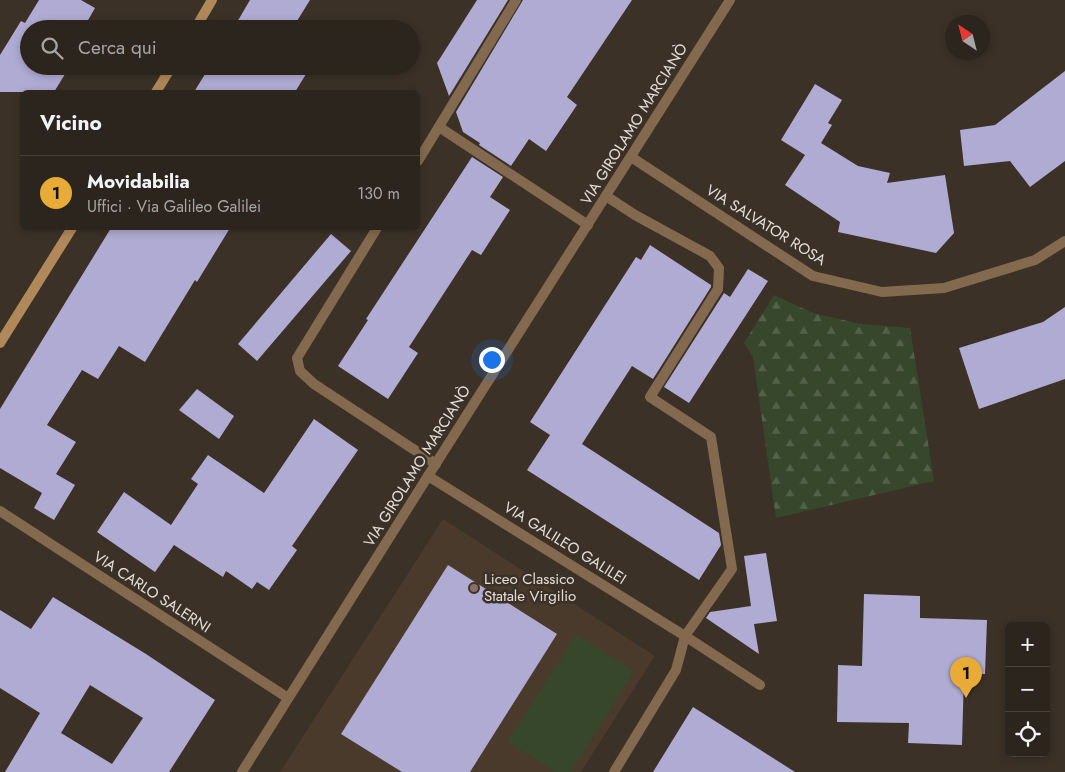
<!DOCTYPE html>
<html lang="it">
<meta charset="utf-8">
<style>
body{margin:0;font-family:Jost,sans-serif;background:#342d26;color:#f1f3f6}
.controls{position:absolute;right:15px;bottom:15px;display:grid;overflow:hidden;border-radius:8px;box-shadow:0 2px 8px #0003}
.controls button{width:45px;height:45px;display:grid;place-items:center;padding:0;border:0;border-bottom:1px solid #48423b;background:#2c251d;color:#f1f3f6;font:25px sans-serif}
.compass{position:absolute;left:945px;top:15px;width:45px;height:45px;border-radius:50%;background:#2c251d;box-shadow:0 2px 8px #0003;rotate:325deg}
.you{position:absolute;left:491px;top:359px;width:18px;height:18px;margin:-12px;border:4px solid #fff;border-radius:50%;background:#1a73e8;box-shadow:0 0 0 8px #1a73e833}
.badge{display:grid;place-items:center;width:32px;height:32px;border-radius:50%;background:#e9ab38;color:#111;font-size:16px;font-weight:700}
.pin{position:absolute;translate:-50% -41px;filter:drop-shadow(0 1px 2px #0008)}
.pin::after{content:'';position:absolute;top:26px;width:18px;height:15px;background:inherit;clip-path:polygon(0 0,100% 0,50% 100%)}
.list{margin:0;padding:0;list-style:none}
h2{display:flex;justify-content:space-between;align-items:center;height:65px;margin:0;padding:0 20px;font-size:21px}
h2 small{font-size:16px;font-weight:400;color:#a6a5a4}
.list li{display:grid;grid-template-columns:32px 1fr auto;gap:15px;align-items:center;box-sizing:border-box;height:75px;padding:0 20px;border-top:1px solid #48423b}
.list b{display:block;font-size:19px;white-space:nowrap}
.list p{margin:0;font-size:16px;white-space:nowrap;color:#a6a5a4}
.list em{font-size:16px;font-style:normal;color:#a6a5a4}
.icon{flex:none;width:28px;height:28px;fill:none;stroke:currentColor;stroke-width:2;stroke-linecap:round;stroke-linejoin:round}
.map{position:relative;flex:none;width:1065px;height:772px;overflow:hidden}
.search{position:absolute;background:#2c251d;box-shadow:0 2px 8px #0003;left:20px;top:20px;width:400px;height:55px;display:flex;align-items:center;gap:12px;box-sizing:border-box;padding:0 18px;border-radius:28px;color:#a6a5a4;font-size:19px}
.panel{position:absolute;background:#2c251d;box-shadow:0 2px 8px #0003;left:20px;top:90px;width:400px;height:140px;border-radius:8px}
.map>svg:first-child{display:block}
.built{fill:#493a2b}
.green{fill:#37472b}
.forest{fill:url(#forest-firs)}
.building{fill:#afabd3;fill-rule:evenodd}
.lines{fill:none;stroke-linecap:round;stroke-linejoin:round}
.lane{stroke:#836a4e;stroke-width:10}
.street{stroke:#836a4e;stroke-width:10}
.secondary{stroke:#b0885a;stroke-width:10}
.education-dot{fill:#8d6e63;stroke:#3b3127;stroke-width:2}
.labels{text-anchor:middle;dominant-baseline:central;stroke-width:5;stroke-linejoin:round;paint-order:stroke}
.street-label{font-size:15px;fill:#e5ded8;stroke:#3b3127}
.poi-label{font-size:15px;fill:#e5ded8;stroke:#3b3127;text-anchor:start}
</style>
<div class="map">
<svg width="1065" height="772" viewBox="0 0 1065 772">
<defs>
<pattern id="forest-firs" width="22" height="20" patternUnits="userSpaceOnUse" patternTransform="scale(1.25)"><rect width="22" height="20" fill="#37472b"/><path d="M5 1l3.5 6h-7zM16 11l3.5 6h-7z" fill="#546149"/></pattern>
</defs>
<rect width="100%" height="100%" fill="#3b3127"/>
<path class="built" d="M 443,519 L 655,656 L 581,772 L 280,772 Z"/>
<path class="green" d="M 576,635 L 634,671 L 571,772 L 556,772 L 508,742 Z"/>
<path class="forest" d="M 774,295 L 813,313 L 861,324 L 910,328 L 934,481 L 776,518 L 753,357 L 744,343 Z"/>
<g class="building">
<path d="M 39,0 L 81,0 L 95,8 L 83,29 L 29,29 L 29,66 L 70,66 L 54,92 L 0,92 L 0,55 L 21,21 L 25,23 Z"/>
<path d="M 250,0 L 310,0 L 297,21 L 311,29 L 233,29 Z"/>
<path d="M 477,0 L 508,0 L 449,96 L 437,63 Z"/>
<path d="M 523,0 L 632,0 L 567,97 L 577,105 L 546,151 L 529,139 L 511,166 L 479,145 L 480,143 L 463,132 L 456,112 Z"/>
<path d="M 210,66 L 311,66 L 295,92 L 194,92 Z"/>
<path d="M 1065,71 L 1065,161 L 1030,187 L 1010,161 L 964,166 L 960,130 L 995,125 Z"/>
<path d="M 815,84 L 842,100 L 828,123 L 832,125 L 821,143 L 858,166 L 890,173 L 887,183 L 945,175 L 954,233 L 936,253 L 838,232 L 840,222 L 785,185 L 805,155 L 781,140 Z"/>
<path d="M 472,157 L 503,177 L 490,197 L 510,210 L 481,255 L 472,250 L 409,347 L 418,353 L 388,399 L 338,366 L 368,320 L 366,319 Z"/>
<path d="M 111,228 L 230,228 L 197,282 L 195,280 L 145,362 L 119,346 L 98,379 L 82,370 L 47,425 L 76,442 L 56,474 L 75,485 L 54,520 L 34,508 L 42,493 L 0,468 L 0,409 Z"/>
<path d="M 331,234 L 351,251 L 257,361 L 238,344 Z"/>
<path d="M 650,245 L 711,285 L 711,287 L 653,379 L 632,366 L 582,444 L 719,533 L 721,545 L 699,580 L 527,470 L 550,435 L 530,422 L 636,257 L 641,260 Z"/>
<path d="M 748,269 L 768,281 L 689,403 L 664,387 L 724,293 L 730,297 Z"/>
<path d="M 1065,307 L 1065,379 L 979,409 L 959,348 L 1043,322 Z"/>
<path d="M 197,389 L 234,416 L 219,439 L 179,410 Z"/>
<path d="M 314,419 L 358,450 L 292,546 L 297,550 L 269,590 L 257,582 L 252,589 L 226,571 L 223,577 L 174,545 L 155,572 L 97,532 L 124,492 L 171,525 L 198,484 L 191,479 L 208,455 L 264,493 Z"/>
<path d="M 766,553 L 777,621 L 754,624 L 759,654 L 706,618 L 710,612 L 751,606 L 744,556 Z"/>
<path d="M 448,565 L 557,634 L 470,772 L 402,772 L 341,734 Z"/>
<path d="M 864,594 L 920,596 L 920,618 L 987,620 L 985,674 L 964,674 L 962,745 L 908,743 L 909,723 L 837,722 L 838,665 L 862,666 Z"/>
<path d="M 53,597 L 146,654 L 215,700 L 169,772 L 5,772 L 40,713 L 0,688 L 0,610 L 31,629 ZM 90,685 L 143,718 L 112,764 L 61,733 Z"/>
<path d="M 693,707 L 795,772 L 653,772 Z"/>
</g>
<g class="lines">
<g class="lane">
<path d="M 439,127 L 588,225"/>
<path d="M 418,161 L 516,0"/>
<path d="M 606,196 L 635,215 L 710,256 L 719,268 L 718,289 L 650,397 L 711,437 L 732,569 L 685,636"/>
<path d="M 377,228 L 297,358 L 300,371 L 314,384 L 436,464"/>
</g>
<g class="street">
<path d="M 631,157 L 813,276 L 882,292 L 944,288 L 1035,260 L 1065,241"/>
<path d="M 428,476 L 685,636 L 676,670 L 614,772"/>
<path d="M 0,511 L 288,698"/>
<path d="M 685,636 L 760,685"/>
<path d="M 242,772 L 428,476 L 730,0"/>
</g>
<g class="secondary">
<path d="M 195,29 L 212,0"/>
<path d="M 156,92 L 172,66"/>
<path d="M 0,343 L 72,228"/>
</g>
</g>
<circle class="education-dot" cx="474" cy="588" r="5"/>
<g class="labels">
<g class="street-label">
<text transform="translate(634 124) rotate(-58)">VIA GIROLAMO MARCIANÒ</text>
<text transform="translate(766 225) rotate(32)">VIA SALVATOR ROSA</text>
<text transform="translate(417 466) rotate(-58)">VIA GIROLAMO MARCIANÒ</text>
<text transform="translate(565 543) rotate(32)">VIA GALILEO GALILEI</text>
<text transform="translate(152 592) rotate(33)">VIA CARLO SALERNI</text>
</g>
<g class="poi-label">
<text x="484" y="579">Liceo Classico<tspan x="484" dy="17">Statale Virgilio</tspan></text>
</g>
</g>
</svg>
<div class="controls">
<button>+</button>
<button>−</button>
<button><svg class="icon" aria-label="locate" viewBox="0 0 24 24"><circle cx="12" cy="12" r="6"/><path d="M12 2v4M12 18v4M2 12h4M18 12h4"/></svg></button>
</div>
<svg class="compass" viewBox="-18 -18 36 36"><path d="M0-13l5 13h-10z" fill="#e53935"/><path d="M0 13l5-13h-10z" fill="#a6a5a4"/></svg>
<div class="you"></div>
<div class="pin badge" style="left:966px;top:698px">1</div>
<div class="search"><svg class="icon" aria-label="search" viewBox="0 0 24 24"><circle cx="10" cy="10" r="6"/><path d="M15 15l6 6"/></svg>Cerca qui</div>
<section class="panel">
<h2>Vicino<small></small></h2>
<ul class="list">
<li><span class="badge">1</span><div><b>Movidabilia</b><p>Uffici · Via Galileo Galilei</p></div><em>130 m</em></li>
</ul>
</section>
</div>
